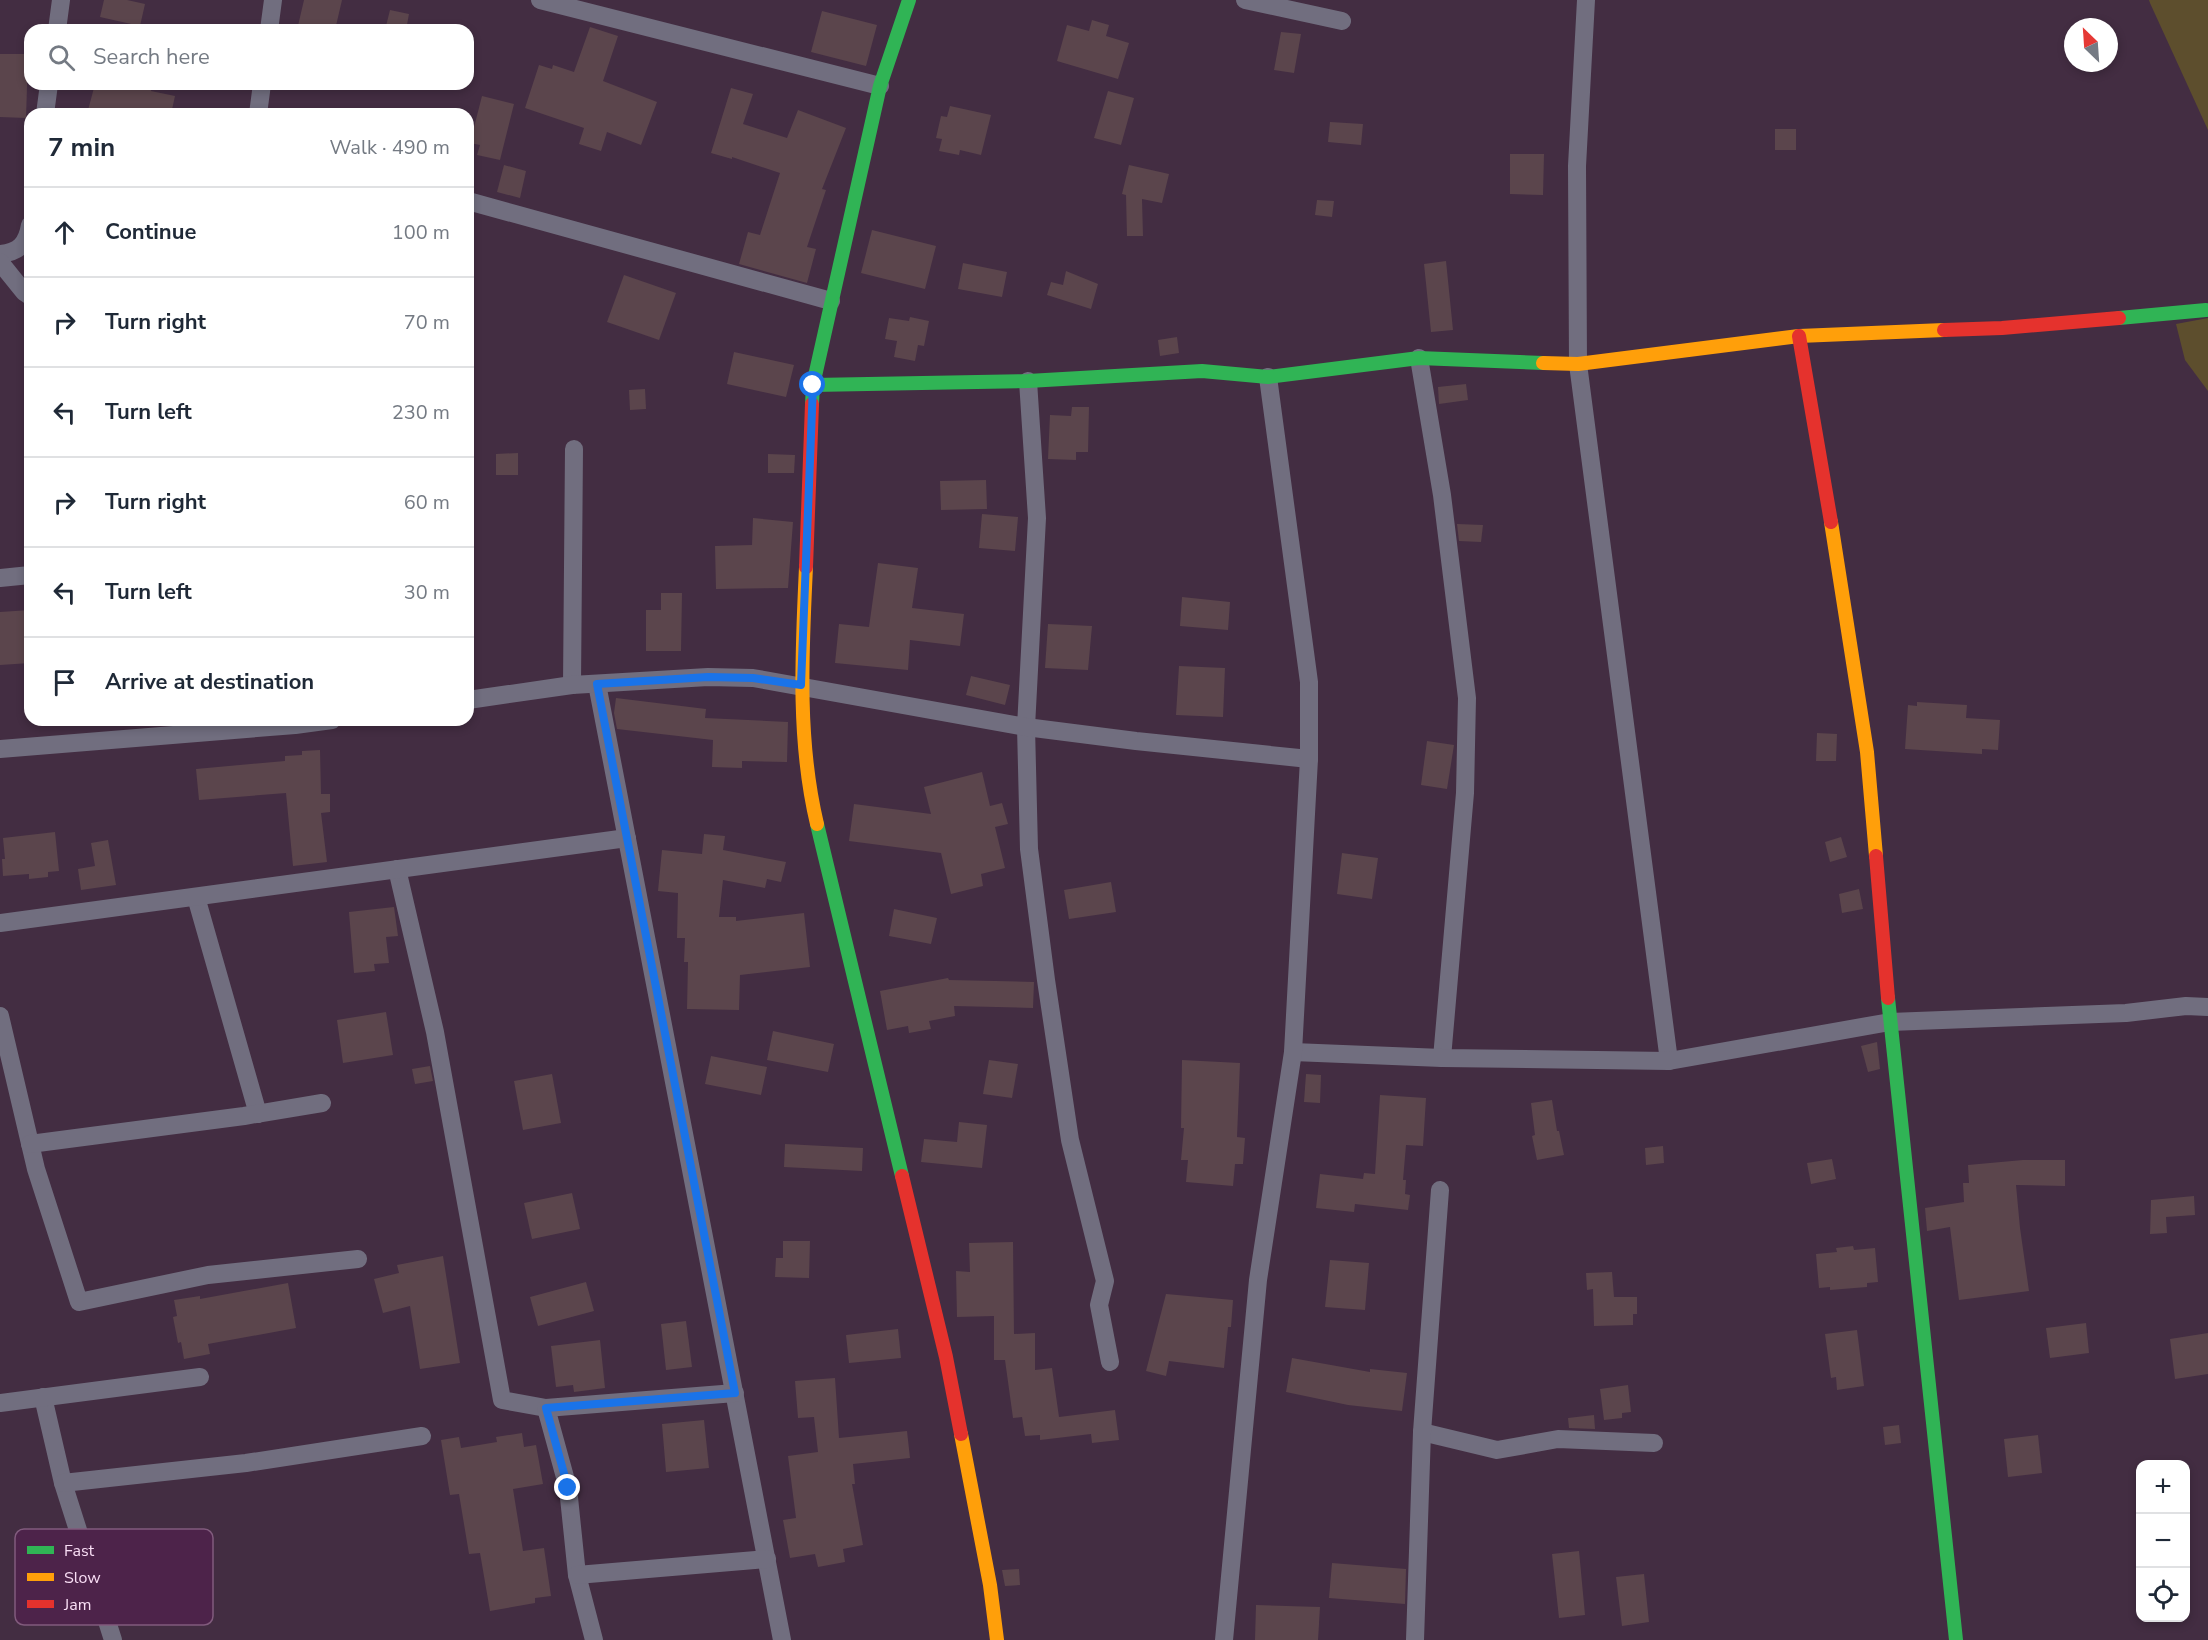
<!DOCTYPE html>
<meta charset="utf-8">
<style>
body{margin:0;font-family:"Nunito Sans",sans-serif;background:#f6f6f7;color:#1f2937}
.controls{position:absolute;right:18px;bottom:18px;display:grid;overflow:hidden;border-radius:12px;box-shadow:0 3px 9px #0003}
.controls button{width:54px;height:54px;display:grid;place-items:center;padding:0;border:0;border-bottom:2px solid #e0e1e3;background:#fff;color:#1f2937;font:30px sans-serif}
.compass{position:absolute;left:2064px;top:18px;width:54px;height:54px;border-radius:50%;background:#fff;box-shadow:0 3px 9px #0003;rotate:335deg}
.stop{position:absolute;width:18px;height:18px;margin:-14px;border:4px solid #1a73e8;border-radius:50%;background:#fff}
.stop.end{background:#1a73e8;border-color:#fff;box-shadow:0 2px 6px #0008}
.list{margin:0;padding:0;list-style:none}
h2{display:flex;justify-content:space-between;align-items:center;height:78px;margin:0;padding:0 24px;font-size:26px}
h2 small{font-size:20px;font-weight:400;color:#747a83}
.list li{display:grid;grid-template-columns:39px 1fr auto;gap:18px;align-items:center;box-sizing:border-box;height:90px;padding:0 24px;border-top:2px solid #e0e1e3}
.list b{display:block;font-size:22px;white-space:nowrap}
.list em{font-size:20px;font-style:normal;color:#747a83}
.icon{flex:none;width:33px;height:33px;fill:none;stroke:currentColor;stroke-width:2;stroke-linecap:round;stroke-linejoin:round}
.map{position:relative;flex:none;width:2208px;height:1640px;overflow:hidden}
.search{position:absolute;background:#fff;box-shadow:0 3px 9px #0003;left:24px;top:24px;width:450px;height:66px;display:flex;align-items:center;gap:15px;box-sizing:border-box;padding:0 21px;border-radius:18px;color:#747a83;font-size:22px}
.panel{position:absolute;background:#fff;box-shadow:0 3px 9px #0003;left:24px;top:108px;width:450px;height:618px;border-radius:18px}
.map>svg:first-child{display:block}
.green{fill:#5d4e2d}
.building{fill:#5b454c}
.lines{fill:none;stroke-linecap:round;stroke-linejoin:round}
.street{stroke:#716e7f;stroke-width:18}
.fast{stroke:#30b455;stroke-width:14}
.slow{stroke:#ff9f0a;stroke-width:14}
.jam{stroke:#e5322d;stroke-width:14}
.route{stroke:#1a73e8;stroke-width:8}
.key{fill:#4d234a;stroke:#815b7d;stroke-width:1.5}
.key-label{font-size:16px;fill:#f9def5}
</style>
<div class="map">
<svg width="2208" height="1640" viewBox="0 0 2208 1640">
<rect width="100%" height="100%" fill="#432d42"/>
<g class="green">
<path d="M 2149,0 L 2208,0 L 2208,130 L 2150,3 Z"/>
<path d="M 2208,318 L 2208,391 L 2185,360 L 2176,324 Z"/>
</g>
<g class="building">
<path d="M 104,0 L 127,0 L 145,4 L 140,26 L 100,17 Z"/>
<path d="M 304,0 L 342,0 L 335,30 L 297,30 Z"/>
<path d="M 390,10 L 409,14 L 406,30 L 385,30 Z"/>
<path d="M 822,11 L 877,25 L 866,66 L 811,52 Z"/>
<path d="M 1092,20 L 1109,25 L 1106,36 L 1129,43 L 1118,79 L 1057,61 L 1067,25 L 1089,31 Z"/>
<path d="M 590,27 L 618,36 L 603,81 L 657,102 L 641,145 L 607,132 L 601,151 L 579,144 L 584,128 L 525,108 L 539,65 L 552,69 L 553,65 L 574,72 Z"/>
<path d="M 1281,32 L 1301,34 L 1294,73 L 1274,70 Z"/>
<path d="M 0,54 L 28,54 L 26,118 L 0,117 Z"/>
<path d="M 95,84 L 153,84 L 151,91 L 175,96 L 171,114 L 87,114 Z"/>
<path d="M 731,88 L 753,94 L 743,124 L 787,138 L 798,110 L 846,128 L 822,189 L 826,190 L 807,247 L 816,249 L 807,283 L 739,264 L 748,232 L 760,235 L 780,173 L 732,157 L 732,159 L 711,153 Z"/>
<path d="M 1108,91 L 1134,98 L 1121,145 L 1094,138 Z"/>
<path d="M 482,96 L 514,104 L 500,160 L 477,155 L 480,145 L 470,143 Z"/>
<path d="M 950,106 L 991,115 L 981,155 L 960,150 L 959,155 L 939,151 L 942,139 L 936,138 L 941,116 L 947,117 Z"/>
<path d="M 1330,122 L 1363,124 L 1361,145 L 1328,142 Z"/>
<rect x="1775" y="129" width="21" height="21"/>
<path d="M 1510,154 L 1544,154 L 1543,195 L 1510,194 Z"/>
<path d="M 504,165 L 526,171 L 520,198 L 497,192 Z"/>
<path d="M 1129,165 L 1169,174 L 1162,203 L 1142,199 L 1143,236 L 1127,236 L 1126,195 L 1122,194 Z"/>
<path d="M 1317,200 L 1334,201 L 1332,217 L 1315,215 Z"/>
<path d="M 872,230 L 936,246 L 925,289 L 861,273 Z"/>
<path d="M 1446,261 L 1453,330 L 1431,332 L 1424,264 Z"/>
<path d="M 963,263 L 1007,272 L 1002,297 L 958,289 Z"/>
<path d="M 1066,271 L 1098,284 L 1091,309 L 1047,295 L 1051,282 L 1063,285 Z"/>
<path d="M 624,275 L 676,293 L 659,340 L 607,322 Z"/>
<path d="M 910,317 L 929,321 L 924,346 L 918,345 L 915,361 L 894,357 L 897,341 L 885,339 L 889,318 L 909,321 Z"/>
<path d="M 1177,337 L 1179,353 L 1160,356 L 1158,340 Z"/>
<path d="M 734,352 L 794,365 L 786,397 L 727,384 Z"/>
<path d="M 1466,384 L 1468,400 L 1439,404 L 1438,387 Z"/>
<path d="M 645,389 L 646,409 L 630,410 L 629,390 Z"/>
<path d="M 1072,407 L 1089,407 L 1088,452 L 1076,452 L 1076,460 L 1048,459 L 1050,415 L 1071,416 Z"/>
<path d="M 518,453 L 518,475 L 496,475 L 496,454 Z"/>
<path d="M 768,454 L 795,455 L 794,473 L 768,473 Z"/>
<path d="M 986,480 L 987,509 L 941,510 L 940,481 Z"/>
<path d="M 982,514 L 1018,517 L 1015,551 L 979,548 Z"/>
<path d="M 753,518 L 793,522 L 788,588 L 716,589 L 715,546 L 752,545 Z"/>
<path d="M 1457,524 L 1483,525 L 1481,542 L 1459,541 Z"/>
<path d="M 878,563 L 918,568 L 912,608 L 964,614 L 960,646 L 910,640 L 908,670 L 835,663 L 839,624 L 869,627 Z"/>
<path d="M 661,593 L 682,593 L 681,651 L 646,651 L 646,610 L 661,610 Z"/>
<path d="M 1182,597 L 1230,602 L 1228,630 L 1180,626 Z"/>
<path d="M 30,610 L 30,663 L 0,665 L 0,612 Z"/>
<path d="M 1048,624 L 1092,626 L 1088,670 L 1045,668 Z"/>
<path d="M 1179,666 L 1225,668 L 1223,717 L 1176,715 Z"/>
<path d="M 971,676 L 1010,685 L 1005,705 L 966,695 Z"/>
<path d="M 616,698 L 706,709 L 705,718 L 788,722 L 787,762 L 742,761 L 742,768 L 712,767 L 713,740 L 617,729 L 614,713 Z"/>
<path d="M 1917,702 L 1967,705 L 1966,718 L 2000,720 L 1998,750 L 1982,749 L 1982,754 L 1905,749 L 1908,705 L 1917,706 Z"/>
<path d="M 1817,733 L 1837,734 L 1836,761 L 1816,761 Z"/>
<path d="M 1427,741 L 1454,745 L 1447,789 L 1421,785 Z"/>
<path d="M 320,750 L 321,794 L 330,794 L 330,812 L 321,813 L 327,862 L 293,866 L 286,793 L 199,800 L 196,769 L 285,761 L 285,756 L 302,755 L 302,751 Z"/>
<path d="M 982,772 L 990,806 L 1002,803 L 1008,824 L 995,827 L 1005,868 L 981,874 L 983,886 L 951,894 L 941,853 L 849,841 L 854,804 L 931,814 L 924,787 Z"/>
<path d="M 55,832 L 59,871 L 48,872 L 48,877 L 29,879 L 29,874 L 3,876 L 2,859 L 5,859 L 3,838 Z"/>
<path d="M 704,834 L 725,836 L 723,850 L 786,862 L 781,882 L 767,879 L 765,888 L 723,880 L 719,917 L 736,917 L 736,921 L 804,913 L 810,967 L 740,975 L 739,1010 L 687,1009 L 688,962 L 684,962 L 685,938 L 677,938 L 678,893 L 658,891 L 662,850 L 702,854 Z"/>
<path d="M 1841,837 L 1847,857 L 1830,862 L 1825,842 Z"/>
<path d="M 108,840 L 116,885 L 81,890 L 78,869 L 95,866 L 91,843 Z"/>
<path d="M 1342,853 L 1378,858 L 1372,899 L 1337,894 Z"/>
<path d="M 1111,882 L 1116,912 L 1069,919 L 1064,890 Z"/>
<path d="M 1859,889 L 1863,909 L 1842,913 L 1839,894 Z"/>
<path d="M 394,907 L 398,936 L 386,937 L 389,963 L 374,964 L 375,971 L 354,973 L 349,912 Z"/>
<path d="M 894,909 L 937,918 L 931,944 L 889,936 Z"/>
<path d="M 948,978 L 949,980 L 1034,982 L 1033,1008 L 954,1006 L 955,1016 L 929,1021 L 931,1029 L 909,1033 L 908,1026 L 887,1030 L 880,991 Z"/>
<path d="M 386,1012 L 393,1055 L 343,1063 L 337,1020 Z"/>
<path d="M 773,1031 L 834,1044 L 828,1072 L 767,1060 Z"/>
<path d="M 1877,1042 L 1880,1069 L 1868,1072 L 1861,1046 Z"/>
<path d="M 711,1056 L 767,1067 L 761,1095 L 705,1084 Z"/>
<path d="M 989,1060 L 1018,1064 L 1012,1098 L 983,1094 Z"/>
<path d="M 1182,1060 L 1240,1063 L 1237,1137 L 1245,1138 L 1243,1164 L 1235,1164 L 1233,1186 L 1186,1182 L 1188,1160 L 1181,1160 L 1184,1128 L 1181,1128 Z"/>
<path d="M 430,1066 L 433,1081 L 415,1084 L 412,1069 Z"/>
<path d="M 552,1074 L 561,1123 L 523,1130 L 514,1081 Z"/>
<path d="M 1306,1074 L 1321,1075 L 1320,1103 L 1304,1102 Z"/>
<path d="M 1380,1095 L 1426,1098 L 1423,1146 L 1406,1145 L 1403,1180 L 1406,1180 L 1405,1194 L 1410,1195 L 1408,1210 L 1355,1204 L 1354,1212 L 1316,1208 L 1320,1174 L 1363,1179 L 1364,1173 L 1375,1174 Z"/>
<path d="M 1552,1100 L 1557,1131 L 1559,1131 L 1564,1155 L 1537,1160 L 1532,1136 L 1535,1135 L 1531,1103 Z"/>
<path d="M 959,1122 L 987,1125 L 982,1168 L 921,1162 L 924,1139 L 957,1142 Z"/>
<path d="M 785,1144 L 863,1148 L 862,1171 L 784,1167 Z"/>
<path d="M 1663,1146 L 1664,1163 L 1646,1165 L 1645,1148 Z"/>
<path d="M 1832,1159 L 1836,1179 L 1811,1184 L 1807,1163 Z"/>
<path d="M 2023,1160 L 2065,1160 L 2065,1186 L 2016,1185 L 2020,1228 L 2029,1291 L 1959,1300 L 1950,1227 L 1927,1231 L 1925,1208 L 1964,1202 L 1963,1183 L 1969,1183 L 1968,1165 Z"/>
<path d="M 572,1193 L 580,1229 L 532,1239 L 524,1203 Z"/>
<path d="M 2194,1196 L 2195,1215 L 2166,1217 L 2167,1233 L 2150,1234 L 2151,1200 Z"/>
<path d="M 783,1241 L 810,1241 L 809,1278 L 775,1277 L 776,1258 L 783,1258 Z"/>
<path d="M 1013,1242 L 1014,1334 L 1035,1333 L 1035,1370 L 1052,1368 L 1059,1417 L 1115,1410 L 1119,1440 L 1092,1443 L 1091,1434 L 1040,1440 L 1040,1435 L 1025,1436 L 1022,1417 L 1013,1418 L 1005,1360 L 994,1360 L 994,1316 L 957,1317 L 956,1271 L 970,1272 L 969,1243 Z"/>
<path d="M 1853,1246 L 1854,1250 L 1875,1248 L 1878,1282 L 1867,1283 L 1867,1287 L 1830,1290 L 1830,1287 L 1819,1288 L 1816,1254 L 1837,1252 L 1836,1248 Z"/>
<path d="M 443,1256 L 460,1363 L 420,1369 L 410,1306 L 383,1313 L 374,1279 L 399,1273 L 397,1265 Z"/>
<path d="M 1330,1260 L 1369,1263 L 1365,1310 L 1325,1307 Z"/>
<path d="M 1612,1272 L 1614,1297 L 1637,1297 L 1637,1314 L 1633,1314 L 1633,1325 L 1594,1326 L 1593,1289 L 1587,1290 L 1586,1273 Z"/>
<path d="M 586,1282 L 594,1311 L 538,1326 L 530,1297 Z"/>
<path d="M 288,1283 L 296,1328 L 208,1344 L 210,1354 L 184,1359 L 181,1342 L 178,1343 L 173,1317 L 177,1316 L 174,1300 L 200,1296 L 200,1299 Z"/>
<path d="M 1166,1294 L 1233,1300 L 1231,1327 L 1228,1327 L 1224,1368 L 1169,1361 L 1166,1376 L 1146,1371 Z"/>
<path d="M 686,1321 L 692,1367 L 666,1370 L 661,1324 Z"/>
<path d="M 2086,1323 L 2089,1353 L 2050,1358 L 2046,1328 Z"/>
<path d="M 898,1329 L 901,1358 L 849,1363 L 846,1335 Z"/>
<path d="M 1857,1330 L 1864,1386 L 1837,1390 L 1836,1377 L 1831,1378 L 1825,1334 Z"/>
<path d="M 2208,1333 L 2208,1374 L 2175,1379 L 2170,1339 Z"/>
<path d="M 600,1340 L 605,1388 L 574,1392 L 573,1385 L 556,1387 L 551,1346 Z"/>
<path d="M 1292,1358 L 1370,1372 L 1370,1369 L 1407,1373 L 1402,1411 L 1348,1405 L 1286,1392 Z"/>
<path d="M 835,1378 L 839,1438 L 907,1431 L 910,1458 L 853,1464 L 855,1484 L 852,1484 L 863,1545 L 843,1549 L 845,1562 L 818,1567 L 815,1554 L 790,1558 L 783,1520 L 796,1518 L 788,1456 L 818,1452 L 814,1417 L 798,1418 L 795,1381 Z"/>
<path d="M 1628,1385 L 1631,1412 L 1622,1413 L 1622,1418 L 1604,1420 L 1600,1389 Z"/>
<path d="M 1594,1415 L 1595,1429 L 1569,1428 L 1568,1418 Z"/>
<path d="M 704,1420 L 709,1468 L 666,1472 L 662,1424 Z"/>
<path d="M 1899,1425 L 1901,1443 L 1885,1445 L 1883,1427 Z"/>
<path d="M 522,1433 L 524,1447 L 536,1445 L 543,1484 L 513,1489 L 523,1551 L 544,1548 L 551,1596 L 535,1598 L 535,1603 L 490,1611 L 480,1553 L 469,1554 L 459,1494 L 450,1495 L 441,1440 L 459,1437 L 461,1448 L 497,1442 L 496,1437 Z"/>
<path d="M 2038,1435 L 2042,1473 L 2008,1477 L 2004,1439 Z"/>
<path d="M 1579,1551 L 1585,1615 L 1559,1618 L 1552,1554 Z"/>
<path d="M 1332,1563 L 1406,1569 L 1405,1604 L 1329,1598 Z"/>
<path d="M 1019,1569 L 1020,1585 L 1005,1586 L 1002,1570 Z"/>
<path d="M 1644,1574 L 1649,1622 L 1622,1626 L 1616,1577 Z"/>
<path d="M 1256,1605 L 1320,1607 L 1318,1640 L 1255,1640 Z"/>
</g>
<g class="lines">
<g class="street">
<path d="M 540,0 L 880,86"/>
<path d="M 1245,0 L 1342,21"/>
<path d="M 1586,0 L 1577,166 L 1578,364 L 1669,1061"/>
<path d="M 57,30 L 61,0"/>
<path d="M 269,30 L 273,0"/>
<path d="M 45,114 L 49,84"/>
<path d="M 258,114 L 262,84"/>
<path d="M 468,201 L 831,301"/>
<path d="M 0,254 C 19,252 27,244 30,225"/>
<path d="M 0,262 L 24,292 L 30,296"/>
<path d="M 1419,358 L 1442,495 L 1467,698 L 1465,793 L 1442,1058"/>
<path d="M 1028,381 L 1037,518 L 1026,727 L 1029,849 L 1046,980 L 1070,1140 L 1105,1281 L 1099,1305 L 1110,1362"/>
<path d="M 0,578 L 30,575"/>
<path d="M 597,684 L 782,1640"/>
<path d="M 572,685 L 574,449"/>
<path d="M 468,700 L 572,685 L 708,677 L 753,678 L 1026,727 L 1136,741 L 1309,759"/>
<path d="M 0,749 L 295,725 L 332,720"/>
<path d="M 397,869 L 435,1032 L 502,1400 L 546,1408 L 568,1488 L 577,1575 L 594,1640"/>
<path d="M 196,897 L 258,1114"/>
<path d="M 0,923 L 627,838"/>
<path d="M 0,1016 L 36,1169 L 79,1302 L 208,1275 L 358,1259"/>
<path d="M 1293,1052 L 1442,1058 L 1669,1061 L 1890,1022 L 2126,1013 L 2186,1006 L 2208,1007"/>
<path d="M 30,1144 L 244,1116 L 322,1103"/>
<path d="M 43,1397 L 63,1483 L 113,1640"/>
<path d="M 0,1403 L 200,1377"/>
<path d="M 546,1408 L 735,1393"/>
<path d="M 1422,1432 L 1497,1450 L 1558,1439 L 1654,1443"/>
<path d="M 63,1483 L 246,1463 L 422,1436"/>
<path d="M 577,1575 L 767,1559"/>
<path d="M 1224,1640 L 1258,1280 L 1293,1052 L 1309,759 L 1309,682 L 1268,377"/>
<path d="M 1415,1640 L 1422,1432 L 1440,1190"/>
</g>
<g class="fast">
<path d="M 2119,318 L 2206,310"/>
<path d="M 813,385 L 1028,381 L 1202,371 L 1268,377 L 1419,358 L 1543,363"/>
<path d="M 812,404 L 813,385 L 880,86 L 909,0"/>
<path d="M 817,824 L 902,1176"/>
<path d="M 1888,998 L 1956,1640"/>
</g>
<g class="slow">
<path d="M 1543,363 L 1578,364 L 1799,336 L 1944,330"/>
<path d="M 1831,522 L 1867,752 L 1876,856"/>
<path d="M 806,567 C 802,652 797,740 817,824"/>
<path d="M 961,1434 L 990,1585 L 997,1640"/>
</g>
<g class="jam">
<path d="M 1944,330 L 2002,328 L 2119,318"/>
<path d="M 1799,336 L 1831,522"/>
<path d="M 806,567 L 812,404"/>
<path d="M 1876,856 L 1888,998"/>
<path d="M 902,1176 L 946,1357 L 961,1434"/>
</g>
</g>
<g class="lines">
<path class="route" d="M 568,1488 L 546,1408 L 735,1393 L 597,684 L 708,677 L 753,678 L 801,685 L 813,385"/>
</g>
<rect x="15" y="1529" width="198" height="96" rx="9" class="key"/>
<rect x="27" y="1546" width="27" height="8" fill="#30b455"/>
<rect x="27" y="1573" width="27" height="8" fill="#ff9f0a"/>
<rect x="27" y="1600" width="27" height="8" fill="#e5322d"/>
<g class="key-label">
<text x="64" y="1556">Fast</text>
<text x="64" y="1583">Slow</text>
<text x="64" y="1610">Jam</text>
</g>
</svg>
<div class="controls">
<button>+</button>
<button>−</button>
<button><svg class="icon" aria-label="locate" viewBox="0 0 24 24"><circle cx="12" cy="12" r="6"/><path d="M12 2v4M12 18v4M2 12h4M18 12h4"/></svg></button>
</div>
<svg class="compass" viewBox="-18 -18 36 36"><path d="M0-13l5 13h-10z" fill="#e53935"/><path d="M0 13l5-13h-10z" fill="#747a83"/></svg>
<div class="stop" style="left:813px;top:385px"></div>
<div class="stop end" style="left:568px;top:1488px"></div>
<div class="search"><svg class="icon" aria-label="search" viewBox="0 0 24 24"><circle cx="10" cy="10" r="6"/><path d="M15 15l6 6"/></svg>Search here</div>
<section class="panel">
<h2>7 min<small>Walk · 490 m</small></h2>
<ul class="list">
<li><svg class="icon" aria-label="ahead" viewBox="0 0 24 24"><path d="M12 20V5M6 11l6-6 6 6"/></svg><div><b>Continue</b></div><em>100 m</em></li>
<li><svg class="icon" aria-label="right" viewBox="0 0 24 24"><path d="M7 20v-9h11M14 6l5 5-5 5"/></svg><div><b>Turn right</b></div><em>70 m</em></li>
<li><svg class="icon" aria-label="left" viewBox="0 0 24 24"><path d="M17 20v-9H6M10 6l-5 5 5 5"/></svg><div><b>Turn left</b></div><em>230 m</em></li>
<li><svg class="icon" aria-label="right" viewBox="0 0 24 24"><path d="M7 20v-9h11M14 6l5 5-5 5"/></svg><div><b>Turn right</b></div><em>60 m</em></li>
<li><svg class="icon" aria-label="left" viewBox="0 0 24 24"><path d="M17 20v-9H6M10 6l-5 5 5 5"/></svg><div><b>Turn left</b></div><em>30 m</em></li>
<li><svg class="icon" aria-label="arrive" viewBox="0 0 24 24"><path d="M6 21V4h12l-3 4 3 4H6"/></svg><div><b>Arrive at destination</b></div></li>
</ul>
</section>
</div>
